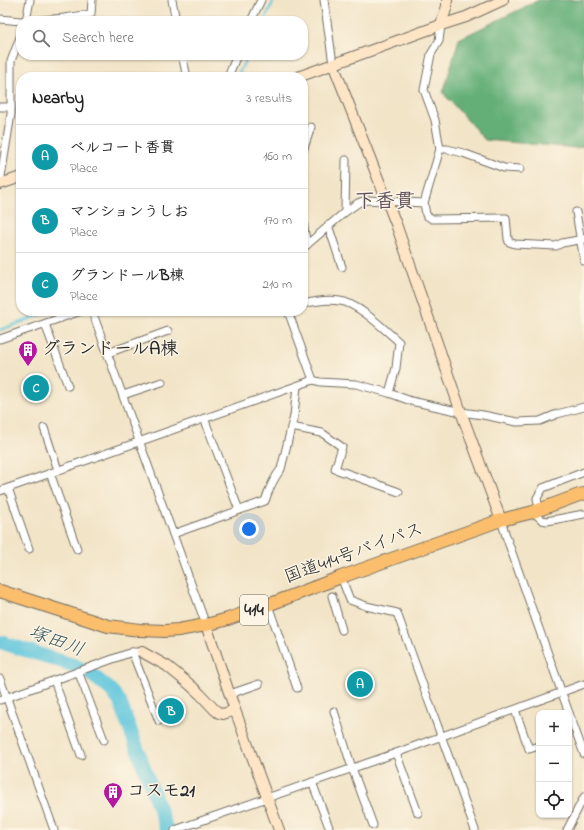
<!DOCTYPE html>
<meta charset="utf-8">
<style>
body{margin:0;font-family:"Indie Flower","Klee One",sans-serif;background:#f2f2f2;color:#222}
.controls{position:absolute;right:12px;bottom:12px;display:grid;overflow:hidden;border-radius:8px;box-shadow:0 1px 3px #0004}
.controls button{width:36px;height:36px;display:grid;place-items:center;padding:0;border:0;border-bottom:1px solid #e0e0e0;background:#fff;color:#222;font:20px sans-serif}
.you{position:absolute;left:249px;top:529px;width:14px;height:14px;margin:-10px;border:3px solid #fff;border-radius:50%;background:#1a73e8;box-shadow:0 0 0 6px #1a73e833}
.badge{display:grid;place-items:center;width:26px;height:26px;border-radius:50%;background:#b5179e;color:#fff;font-size:13px;font-weight:700}
.pin{position:absolute;translate:-50% -50%;border:2px solid #fff;box-shadow:0 1px 4px #0006}
.list{margin:0;padding:0;list-style:none}
h2{display:flex;justify-content:space-between;align-items:center;height:52px;margin:0;padding:0 16px;font-size:17px}
h2 small{font-size:13px;font-weight:400;color:#767676}
.list li{display:grid;grid-template-columns:26px 1fr auto;gap:12px;align-items:center;box-sizing:border-box;height:64px;padding:0 16px;border-top:1px solid #e0e0e0}
.list b{display:block;font-size:15px;white-space:nowrap}
.list p{margin:0;font-size:13px;white-space:nowrap;color:#767676}
.list em{font-size:13px;font-style:normal;color:#767676}
.icon{flex:none;width:22px;height:22px;fill:none;stroke:currentColor;stroke-width:2;stroke-linecap:round;stroke-linejoin:round}
.map{position:relative;flex:none;width:584px;height:830px;overflow:hidden}
.search{position:absolute;background:#fff;box-shadow:0 1px 3px #0004;left:16px;top:16px;width:292px;height:44px;display:flex;align-items:center;gap:10px;box-sizing:border-box;padding:0 14px;border-radius:16px;color:#767676;font-size:15px}
.panel{position:absolute;background:#fff;box-shadow:0 1px 3px #0004;left:16px;top:72px;width:292px;height:244px;border-radius:16px}
.map>svg:first-child{display:block}
.forest{fill:#64af77;stroke:#486d51}
.lines{fill:none;stroke-linecap:round;stroke-linejoin:round}
.stream{stroke:#5fc6dc;stroke-width:2.5}
.river{stroke:#5fc6dc;stroke-width:14}
.street-casing{stroke:#716c62;stroke-width:9}
.secondary-casing{stroke:#716c62;stroke-width:12}
.highway-casing{stroke:#716c62;stroke-width:14}
.street{stroke:#fff;stroke-width:7}
.secondary{stroke:#fde5c5;stroke-width:10}
.highway{stroke:#fabe6d;stroke-width:12}
.labels{text-anchor:middle;dominant-baseline:central;stroke-width:3;stroke-linejoin:round;paint-order:stroke}
.shield{fill:#fcf5e5;stroke:#6a6863;stroke-width:1}
.shield-label{font-size:17px;font-weight:bold;fill:#2b2b2b}
.poi-label{font-size:18px;font-weight:bold;fill:#2b2b2b;stroke:#fcf5e5;text-anchor:start}
.street-label{font-size:18px;fill:#2b2b2b;stroke:#fcf5e5}
.water-label{font-size:19px;font-style:italic;fill:#3b5a60;stroke:#fcf5e5}
.quarter-label{font-size:20px;font-weight:bold;fill:#61525d;stroke:#fcf5e5}
</style>
<div class="map">
<svg width="584" height="830" viewBox="0 0 584 830">
<rect width="100%" height="100%" fill="#fcf5e5"/>
<filter id="ink" filterUnits="userSpaceOnUse"><feTurbulence type="fractalNoise" baseFrequency=".025" numOctaves="2"/><feDisplacementMap in="SourceGraphic" scale="8" xChannelSelector="R" yChannelSelector="G"/><feConvolveMatrix kernelMatrix="1 2 1 2 8 2 1 2 1" color-interpolation-filters="sRGB"/></filter>
<filter id="wash" filterUnits="userSpaceOnUse"><feTurbulence type="fractalNoise" baseFrequency=".012" numOctaves="4" result="noise"/><feDisplacementMap in="SourceGraphic" scale="16" xChannelSelector="R" yChannelSelector="G"/><feGaussianBlur stdDeviation="0.9" result="paint"/><feColorMatrix in="noise" values="0 0 0 0 0 0 0 0 0 0 0 0 0 0 0 0 0 1.4 0 .05"/><feComposite in="paint" operator="in"/></filter>
<g filter="url(#wash)">
<rect width="100%" height="100%" fill="#f2e4c7"/>
<path class="forest" d="M 539,0 L 584,0 L 584,146 L 576,148 L 485,140 L 443,93 L 459,39 Z"/>
<g class="lines">
<g class="stream">
<path d="M 264,21 L 274,0"/>
<path d="M 237,77 L 248,55"/>
<path d="M 0,330 L 52,311"/>
</g>
<path class="river" d="M 0,642 L 76,666 L 92,675 L 111,690 L 120,702 L 167,830"/>
</g>
</g>
<g filter="url(#ink)">
<g class="lines">
<g class="street-casing">
<g id="street">
<path d="M 172,0 L 176,21"/>
<path d="M 324,0 L 333,64"/>
<path d="M 0,19 L 21,21"/>
<path d="M 26,21 L 30,0"/>
<path d="M 33,21 L 64,18 L 91,14 L 92,0"/>
<path d="M 251,21 L 261,0"/>
<path d="M 441,25 L 439,41 L 431,54 L 424,90 L 435,120 L 440,149 L 424,203 L 426,215 L 432,219 L 506,218 L 508,239 L 509,242 L 515,244 L 556,246 L 562,243 L 584,239"/>
<path d="M 182,55 L 187,77"/>
<path d="M 228,77 L 237,55"/>
<path d="M 0,107 L 11,107"/>
<path d="M 440,149 L 447,149 L 463,153 L 504,168 L 520,169"/>
<path d="M 303,151 L 311,127"/>
<path d="M 0,183 L 11,114 L 11,61 L 21,35"/>
<path d="M 345,212 L 346,160"/>
<path d="M 576,212 L 584,261"/>
<path d="M 303,221 L 305,235 L 307,245"/>
<path d="M 328,225 L 342,267"/>
<path d="M 303,248 L 345,212 L 358,203 L 366,200 L 424,203"/>
<path d="M 303,304 C 315,301 328,299 340,301 C 358,303 385,330 399,342 L 396,368 L 389,393"/>
<path d="M 92,311 L 206,625"/>
<path d="M 288,311 L 313,380"/>
<path d="M 45,324 L 68,386"/>
<path d="M 0,339 L 81,311"/>
<path d="M 108,353 L 168,331"/>
<path d="M 123,395 L 162,382"/>
<path d="M 204,418 L 239,510"/>
<path d="M 291,427 L 322,433 L 342,447 L 335,469 L 399,492"/>
<path d="M 44,428 L 58,470"/>
<path d="M 50,473 L 77,549"/>
<path d="M 8,488 L 29,549"/>
<path d="M 0,491 L 313,380 L 320,382 L 356,384 L 389,393 L 411,401 L 461,412 L 483,415 L 517,422 L 540,421 L 557,414 L 584,407"/>
<path d="M 539,509 L 537,498 L 543,488 L 584,472"/>
<path d="M 533,512 L 542,520 L 547,521 L 584,514"/>
<path d="M 501,520 L 506,536 L 569,713"/>
<path d="M 173,534 L 265,501 C 269,489 273,479 281,469 L 294,416 L 297,386"/>
<path d="M 341,577 L 350,600 L 366,606 L 397,613 L 475,830"/>
<path d="M 332,596 L 342,630"/>
<path d="M 268,605 L 297,688"/>
<path d="M 132,652 L 159,721"/>
<path d="M 78,671 L 104,740"/>
<path d="M 0,679 L 54,830"/>
<path d="M 54,680 L 81,755"/>
<path d="M 230,694 L 259,684"/>
<path d="M 0,700 L 132,652 L 142,652"/>
<path d="M 515,710 L 529,749 L 539,746"/>
<path d="M 334,711 L 352,768 L 373,825"/>
<path d="M 569,713 L 584,754"/>
<path d="M 396,753 L 418,813"/>
<path d="M 312,782 L 330,830"/>
<path d="M 175,830 L 396,753 L 584,684"/>
<path d="M 567,830 L 584,797"/>
</g>
</g>
<g class="secondary-casing">
<g id="secondary">
<path d="M 441,25 L 447,6 L 447,0"/>
<path d="M 333,64 L 396,224 L 461,412 L 501,520"/>
<path d="M 298,77 L 441,25 L 466,17 L 503,0"/>
<path d="M 0,184 L 21,177"/>
<path d="M 206,625 L 235,710 L 279,830"/>
<path d="M 142,652 L 167,666 L 188,683 L 200,694 L 214,709 L 219,713 L 223,714 L 235,710"/>
</g>
</g>
<g class="highway-casing">
<path id="highway" d="M 0,591 L 108,626 L 140,630 L 165,631 L 178,630 L 206,625 L 228,619 L 268,605 L 341,577 L 501,520 L 533,512 L 579,495 L 584,494"/>
</g>
<use href="#street" class="street"/>
<use href="#secondary" class="secondary"/>
<use href="#highway" class="highway"/>
</g>
</g>
<defs>
<g id="building-pin" transform="scale(1)"><path d="M0 17L-7.5 6A9.5 9.5 0 1 1 7.5 6Z" fill="#b5179e" stroke="#fcf5e5"/><path d="M-4-6H4V6H1V3H-1V6H-4ZM-2.5-4.3h1.7v1.8h-1.7ZM.8-4.3h1.7v1.8H.8ZM-2.5-1h1.7V.8h-1.7ZM.8-1h1.7V.8H.8Z" fill="#fff"/></g>
</defs>
<g fill-rule="evenodd">
<use href="#building-pin" x="28" y="350"/>
<use href="#building-pin" x="113" y="792"/>
</g>
<g class="labels">
<rect class="shield" x="240" y="595" width="28" height="30" rx="3"/>
<g class="shield-label">
<text x="254" y="610">414</text>
</g>
<g class="poi-label">
<text x="42" y="350">グランドールA棟</text>
<text x="127" y="792">コスモ21</text>
</g>
<g class="street-label">
<text transform="translate(354 554) rotate(-20)">国道414号バイパス</text>
</g>
<g class="water-label">
<text transform="translate(56 642) rotate(20)">塚田川</text>
</g>
<g class="quarter-label">
<text x="385" y="202">下香貫</text>
</g>
</g>
</svg>
<div class="controls">
<button>+</button>
<button>−</button>
<button><svg class="icon" aria-label="locate" viewBox="0 0 24 24"><circle cx="12" cy="12" r="6"/><path d="M12 2v4M12 18v4M2 12h4M18 12h4"/></svg></button>
</div>
<div class="you"></div>
<div class="pin badge" style="left:360px;top:684px;background:#0f9aa8">A</div>
<div class="pin badge" style="left:171px;top:711px;background:#0f9aa8">B</div>
<div class="pin badge" style="left:36px;top:388px;background:#0f9aa8">C</div>
<div class="search"><svg class="icon" aria-label="search" viewBox="0 0 24 24"><circle cx="10" cy="10" r="6"/><path d="M15 15l6 6"/></svg>Search here</div>
<section class="panel">
<h2>Nearby<small>3 results</small></h2>
<ul class="list">
<li><span class="badge" style="background:#0f9aa8">A</span><div><b>ベルコート香貫</b><p>Place</p></div><em>160 m</em></li>
<li><span class="badge" style="background:#0f9aa8">B</span><div><b>マンションうしお</b><p>Place</p></div><em>170 m</em></li>
<li><span class="badge" style="background:#0f9aa8">C</span><div><b>グランドールB棟</b><p>Place</p></div><em>210 m</em></li>
</ul>
</section>
</div>
